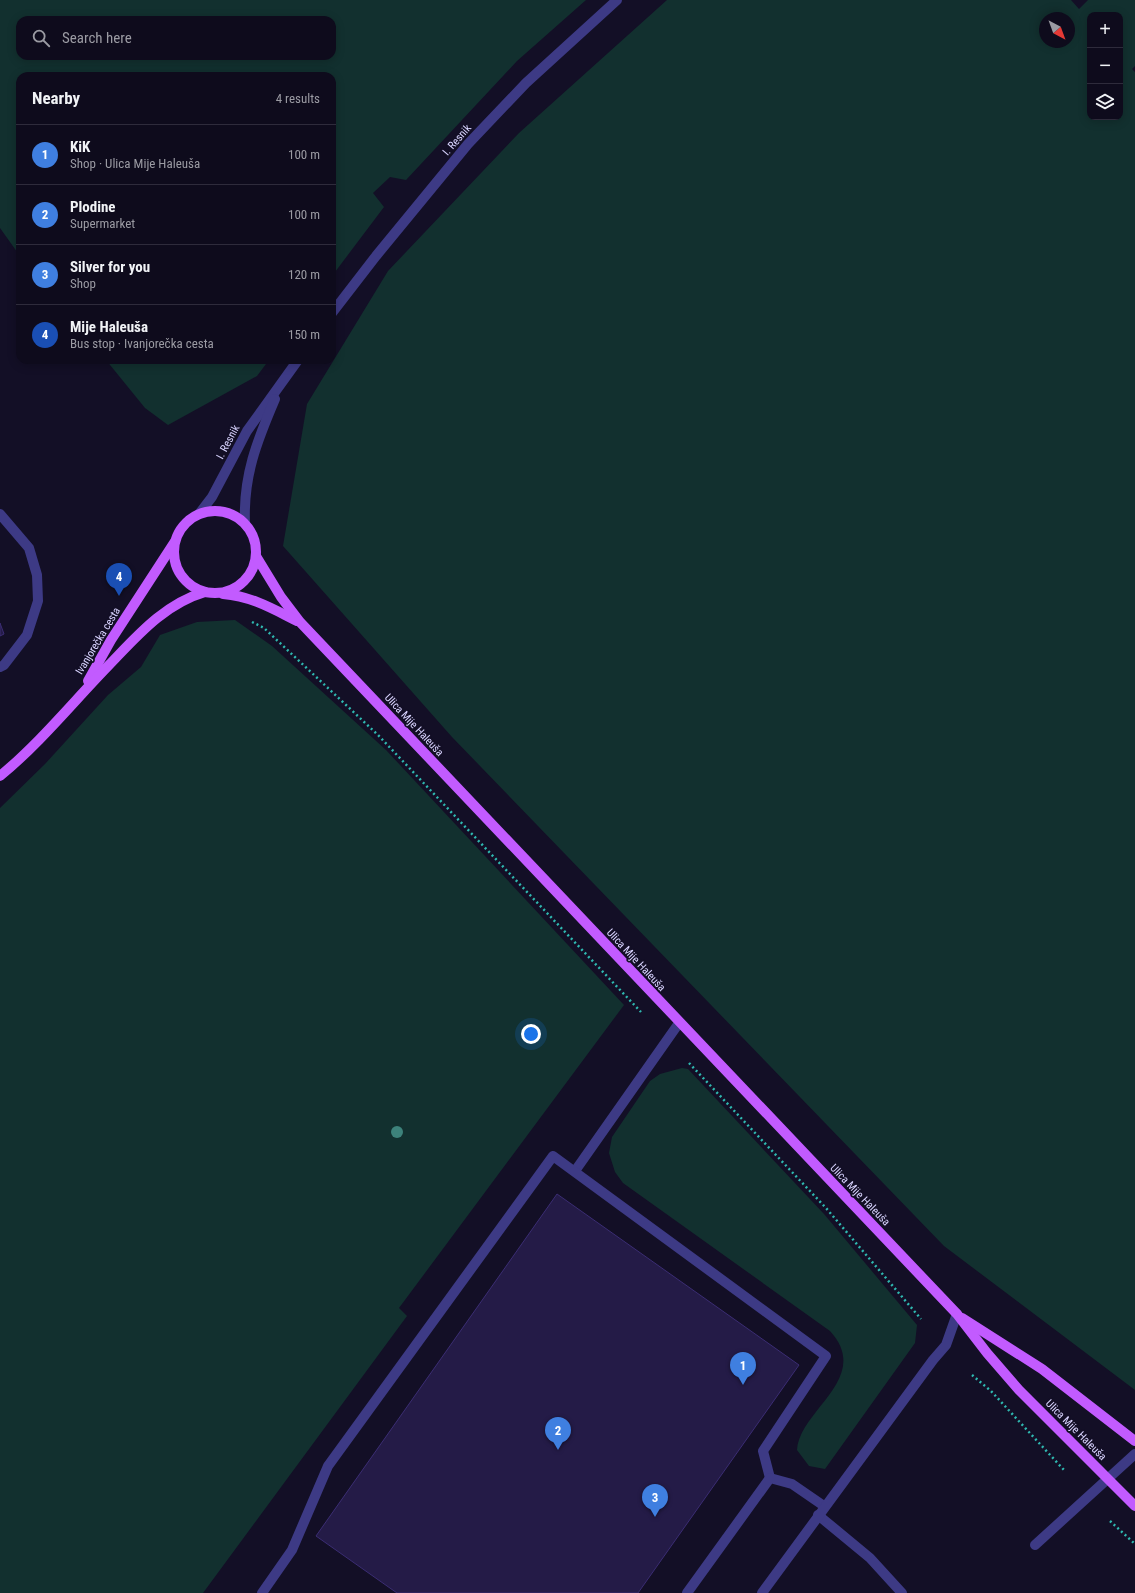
<!DOCTYPE html>
<meta charset="utf-8">
<style>
body{margin:0;font-family:"Roboto Condensed",sans-serif;background:#171425;color:#f1f3f6}
.controls{position:absolute;right:12px;top:12px;display:grid;overflow:hidden;border-radius:8px;box-shadow:0 2px 10px #0003}
.controls button{width:36px;height:36px;display:grid;place-items:center;padding:0;border:0;border-bottom:1px solid #2e2b3b;background:#0e0b1c;color:#f1f3f6;font:20px sans-serif}
.compass{position:absolute;left:1039px;top:12px;width:36px;height:36px;border-radius:50%;background:#0e0b1c;box-shadow:0 2px 10px #0003;rotate:139deg}
.you{position:absolute;left:531px;top:1034px;width:14px;height:14px;margin:-10px;border:3px solid #fff;border-radius:50%;background:#1a73e8;box-shadow:0 0 0 6px #1a73e833}
.badge{display:grid;place-items:center;width:26px;height:26px;border-radius:50%;background:#b45309;color:#fff;font-size:13px;font-weight:700}
.pin{position:absolute;translate:-50% -33px;filter:drop-shadow(0 1px 2px #0008)}
.pin::after{content:'';position:absolute;top:21px;width:14px;height:12px;background:inherit;clip-path:polygon(0 0,100% 0,50% 100%)}
.list{margin:0;padding:0;list-style:none}
h2{display:flex;justify-content:space-between;align-items:center;height:52px;margin:0;padding:0 16px;font-size:17px}
h2 small{font-size:13px;font-weight:400;color:#9b9ba3}
.list li{display:grid;grid-template-columns:26px 1fr auto;gap:12px;align-items:center;box-sizing:border-box;height:60px;padding:0 16px;border-top:1px solid #2e2b3b}
.list b{display:block;font-size:15px;white-space:nowrap}
.list p{margin:0;font-size:13px;white-space:nowrap;color:#9b9ba3}
.list em{font-size:13px;font-style:normal;color:#9b9ba3}
.icon{flex:none;width:22px;height:22px;fill:none;stroke:currentColor;stroke-width:2;stroke-linecap:round;stroke-linejoin:round}
.map{position:relative;flex:none;width:1135px;height:1593px;overflow:hidden}
.search{position:absolute;background:#0e0b1c;box-shadow:0 2px 10px #0003;left:16px;top:16px;width:320px;height:44px;display:flex;align-items:center;gap:10px;box-sizing:border-box;padding:0 14px;border-radius:12px;color:#9b9ba3;font-size:15px}
.panel{position:absolute;background:#0e0b1c;box-shadow:0 2px 10px #0003;left:16px;top:72px;width:320px;height:292px;border-radius:12px}
.map>svg:first-child{display:block}
.green{fill:#12302f;fill-rule:evenodd}
.building{fill:#241b47;stroke:#3b2d73}
.lines{fill:none;stroke-linecap:round;stroke-linejoin:round}
.path{stroke:#2fb8b0;stroke-width:2.5;stroke-dasharray:2 3;stroke-linecap:butt}
.minor{stroke:#3d3a85;stroke-width:10}
.major{stroke:#c25bff;stroke-width:10}
.tree{fill:#3d827b}
.labels{text-anchor:middle;dominant-baseline:central;stroke-width:3.5;stroke-linejoin:round;paint-order:stroke}
.street-label{font-size:11px;fill:#d9d4ff;stroke:#130f26}
</style>
<div class="map">
<svg width="1135" height="1593" viewBox="0 0 1135 1593">
<rect width="100%" height="100%" fill="#130f26"/>
<g class="green">
<path d="M 0,0 L 586,0 L 517,61 L 406,180 L 390,177 L 373,193 L 384,207 L 332,276 L 332,76 L 20,76 L 20,256 L 0,228 ZM 20,20 L 332,20 L 332,56 L 20,56 Z"/>
<path d="M 667,0 L 1071,0 L 1079,9 L 1088,0 L 1135,0 L 1135,66 L 1132,69 L 1135,72 L 1135,1390 L 944,1246 L 452,737 L 283,546 L 307,404 L 388,271 L 519,133 ZM 1090,15 L 1120,15 L 1120,117 L 1090,117 ZM 1045,18 L 1069,18 L 1069,42 L 1045,42 Z"/>
<path d="M 106,360 L 269,360 L 257,376 L 168,425 L 145,408 Z"/>
<path d="M 235,620 L 272,646 L 386,750 L 624,1005 L 399,1308 L 407,1316 L 203,1593 L 0,1593 L 0,808 L 45,764 L 108,695 L 141,667 L 160,635 L 197,622 Z"/>
<path d="M 682,1068 L 688,1069 L 824,1214 L 917,1325 L 915,1343 L 825,1469 L 809,1466 L 797,1450 C 799,1410 873,1378 830,1331 L 623,1183 L 615,1172 L 609,1153 L 612,1137 L 650,1081 L 660,1074 Z"/>
</g>
<g class="building">
<path d="M 0,623 L 4,634 L 0,636 Z"/>
<path d="M 557,1194 L 799,1365 L 638,1593 L 397,1593 L 316,1536 Z"/>
</g>
<g class="lines">
<g class="path">
<path d="M 252,622 L 264,628 L 378,735 L 641,1012"/>
<path d="M 689,1063 L 826,1208 L 921,1319"/>
<path d="M 972,1375 L 991,1391 L 1064,1470"/>
<path d="M 1110,1521 L 1135,1544"/>
</g>
<g class="minor">
<path d="M 332,313 L 376,256 L 468,144 L 526,83 L 617,0"/>
<path d="M 0,514 L 29,548 L 37,575 L 38,601 L 27,635 L 4,665 L 0,667"/>
<path d="M 199,514 L 212,497 L 247,431 L 298,360"/>
<path d="M 245,523 C 243,476 257,441 275,399"/>
<path d="M 575,1171 L 679,1023"/>
<path d="M 818,1515 L 870,1558 L 902,1593"/>
<path d="M 1035,1545 L 1135,1454"/>
<path d="M 262,1593 L 292,1550 L 328,1466 L 553,1156 L 826,1356 L 763,1451 L 770,1478"/>
<path d="M 687,1593 L 770,1478 L 792,1484 L 824,1506"/>
<path d="M 762,1593 L 933,1360 L 946,1345 L 957,1314"/>
</g>
<g class="major">
<circle cx="215" cy="552" r="41"/>
<path d="M 256,556 L 281,597 L 300,622 L 957,1314 L 987,1353 L 1019,1390 L 1135,1506"/>
<path d="M 223,594 C 251,596 273,609 297,621"/>
<path d="M 88,681 L 111,640 L 174,543"/>
<path d="M 0,776 C 40,743 73,702 109,665 C 137,636 164,604 205,592"/>
<path d="M 962,1318 L 1042,1369 L 1135,1441"/>
</g>
</g>
<circle class="tree" cx="397" cy="1132" r="6"/>
<g class="labels">
<g class="street-label">
<text transform="translate(457 140) rotate(-49)">I. Resnik</text>
<text transform="translate(228 442) rotate(-62)">I. Resnik</text>
<text transform="translate(98 641) rotate(-59)">Ivanjorečka cesta</text>
<text transform="translate(414 725) rotate(47)">Ulica Mije Haleuša</text>
<text transform="translate(636 960) rotate(47)">Ulica Mije Haleuša</text>
<text transform="translate(860 1195) rotate(46)">Ulica Mije Haleuša</text>
<text transform="translate(1076 1430) rotate(45)">Ulica Mije Haleuša</text>
</g>
</g>
</svg>
<div class="controls">
<button>+</button>
<button>−</button>
<button><svg class="icon" aria-label="layers" viewBox="0 0 24 24"><path d="M12 4l9 5-9 5-9-5zM3 14l9 5 9-5"/></svg></button>
</div>
<svg class="compass" viewBox="-18 -18 36 36"><path d="M0-13l5 13h-10z" fill="#e53935"/><path d="M0 13l5-13h-10z" fill="#9b9ba3"/></svg>
<div class="you"></div>
<div class="pin badge" style="left:743px;top:1385px;background:#3f7fe0">1</div>
<div class="pin badge" style="left:558px;top:1450px;background:#3f7fe0">2</div>
<div class="pin badge" style="left:655px;top:1517px;background:#3f7fe0">3</div>
<div class="pin badge" style="left:119px;top:596px;background:#1a4fb4">4</div>
<div class="search"><svg class="icon" aria-label="search" viewBox="0 0 24 24"><circle cx="10" cy="10" r="6"/><path d="M15 15l6 6"/></svg>Search here</div>
<section class="panel">
<h2>Nearby<small>4 results</small></h2>
<ul class="list">
<li><span class="badge" style="background:#3f7fe0">1</span><div><b>KiK</b><p>Shop · Ulica Mije Haleuša</p></div><em>100 m</em></li>
<li><span class="badge" style="background:#3f7fe0">2</span><div><b>Plodine</b><p>Supermarket</p></div><em>100 m</em></li>
<li><span class="badge" style="background:#3f7fe0">3</span><div><b>Silver for you</b><p>Shop</p></div><em>120 m</em></li>
<li><span class="badge" style="background:#1a4fb4">4</span><div><b>Mije Haleuša</b><p>Bus stop · Ivanjorečka cesta</p></div><em>150 m</em></li>
</ul>
</section>
</div>
